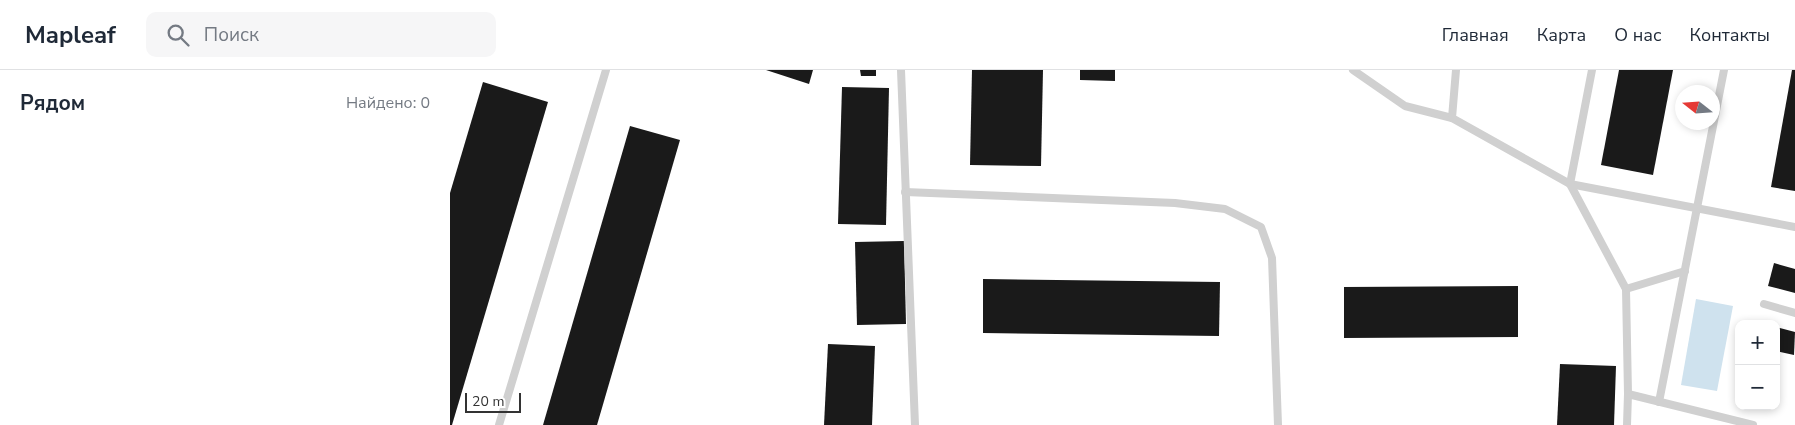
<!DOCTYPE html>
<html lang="ru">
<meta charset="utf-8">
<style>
body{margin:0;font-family:"Nunito Sans",sans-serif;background:#f6f6f7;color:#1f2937}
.controls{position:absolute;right:15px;bottom:15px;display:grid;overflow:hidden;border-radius:10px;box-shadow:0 2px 8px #0003}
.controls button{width:45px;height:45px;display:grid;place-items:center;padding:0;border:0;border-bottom:1px solid #e0e1e3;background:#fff;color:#1f2937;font:25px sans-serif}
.compass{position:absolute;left:1225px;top:15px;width:45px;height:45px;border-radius:50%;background:#fff;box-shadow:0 2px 8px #0003;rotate:287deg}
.scale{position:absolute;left:15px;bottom:12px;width:56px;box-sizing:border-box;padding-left:5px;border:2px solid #333;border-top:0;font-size:14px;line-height:18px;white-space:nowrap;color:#333;-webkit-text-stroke:4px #fff;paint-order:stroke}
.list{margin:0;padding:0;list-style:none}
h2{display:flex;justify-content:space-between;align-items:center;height:65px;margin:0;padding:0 20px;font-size:21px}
h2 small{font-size:16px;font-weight:400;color:#747a83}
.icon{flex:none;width:28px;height:28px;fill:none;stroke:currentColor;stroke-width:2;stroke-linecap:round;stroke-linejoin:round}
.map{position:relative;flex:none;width:1345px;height:355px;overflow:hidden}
header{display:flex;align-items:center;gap:30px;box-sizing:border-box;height:70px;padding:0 25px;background:#fff;border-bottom:1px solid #e0e1e3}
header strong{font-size:24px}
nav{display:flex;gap:28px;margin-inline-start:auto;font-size:18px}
.search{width:350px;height:45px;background:#f6f6f7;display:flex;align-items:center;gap:12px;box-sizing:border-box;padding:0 18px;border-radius:10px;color:#747a83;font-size:19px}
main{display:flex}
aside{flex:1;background:#fff}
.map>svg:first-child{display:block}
.water{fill:#cfe2ee}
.building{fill:#1a1a1a}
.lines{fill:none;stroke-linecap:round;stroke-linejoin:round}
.lane{stroke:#d0d0d0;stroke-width:8}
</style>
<header>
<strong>Mapleaf</strong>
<div class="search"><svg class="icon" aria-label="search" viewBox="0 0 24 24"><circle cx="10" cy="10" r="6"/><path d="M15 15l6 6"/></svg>Поиск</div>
<nav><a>Главная</a><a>Карта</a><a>О нас</a><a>Контакты</a></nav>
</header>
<main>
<aside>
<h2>Рядом<small>Найдено: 0</small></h2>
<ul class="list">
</ul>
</aside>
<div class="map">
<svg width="1345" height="355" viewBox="0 0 1345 355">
<rect width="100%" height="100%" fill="#fff"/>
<path class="water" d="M 1246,229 L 1283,236 L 1267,321 L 1231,315 Z"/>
<g class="building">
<path d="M 316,0 L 363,0 L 359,14 Z"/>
<path d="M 410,0 L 426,0 L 426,6 L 411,6 Z"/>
<path d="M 522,0 L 593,0 L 591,96 L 520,95 Z"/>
<path d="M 630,0 L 665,0 L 665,11 L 630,10 Z"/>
<path d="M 1169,0 L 1223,0 L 1203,105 L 1151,95 Z"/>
<path d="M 1342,0 L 1345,0 L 1345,121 L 1321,117 Z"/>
<path d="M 33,12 L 98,32 L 2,355 L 0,355 L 0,123 Z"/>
<path d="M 392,17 L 439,18 L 436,155 L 388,154 Z"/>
<path d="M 180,56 L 230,70 L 147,355 L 93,355 Z"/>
<path d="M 454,171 L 456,254 L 407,255 L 405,172 Z"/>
<path d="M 1324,193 L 1345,199 L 1345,223 L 1318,216 Z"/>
<path d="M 533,209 L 770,212 L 769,266 L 533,263 Z"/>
<path d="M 1068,216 L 1068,267 L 894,268 L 894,217 Z"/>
<path d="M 1326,257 L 1345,262 L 1344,285 L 1326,281 Z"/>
<path d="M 378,274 L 425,276 L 422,355 L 374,355 Z"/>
<path d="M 1110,294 L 1166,296 L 1164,355 L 1107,355 Z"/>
</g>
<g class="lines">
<g class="lane">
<path d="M 451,0 L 465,355"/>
<path d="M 903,0 L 955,36 L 1002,48"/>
<path d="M 1006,0 L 1002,48 L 1120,114 L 1345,157"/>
<path d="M 1142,0 L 1120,114 L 1176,219 L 1178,324"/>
<path d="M 455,122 L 725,133 L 775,139 L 811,157 L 822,188 L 828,355"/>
<path d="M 1176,219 L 1235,201"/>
<path d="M 1314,234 L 1345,243"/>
<path d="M 1209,332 L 1274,0"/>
<path d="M 49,355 L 156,0"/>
<path d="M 1177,355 L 1178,324 L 1303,355"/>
</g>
</g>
</svg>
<div class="controls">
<button>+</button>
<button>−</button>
</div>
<svg class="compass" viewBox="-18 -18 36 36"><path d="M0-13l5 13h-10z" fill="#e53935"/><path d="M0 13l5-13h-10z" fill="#747a83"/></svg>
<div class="scale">20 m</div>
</div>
</main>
